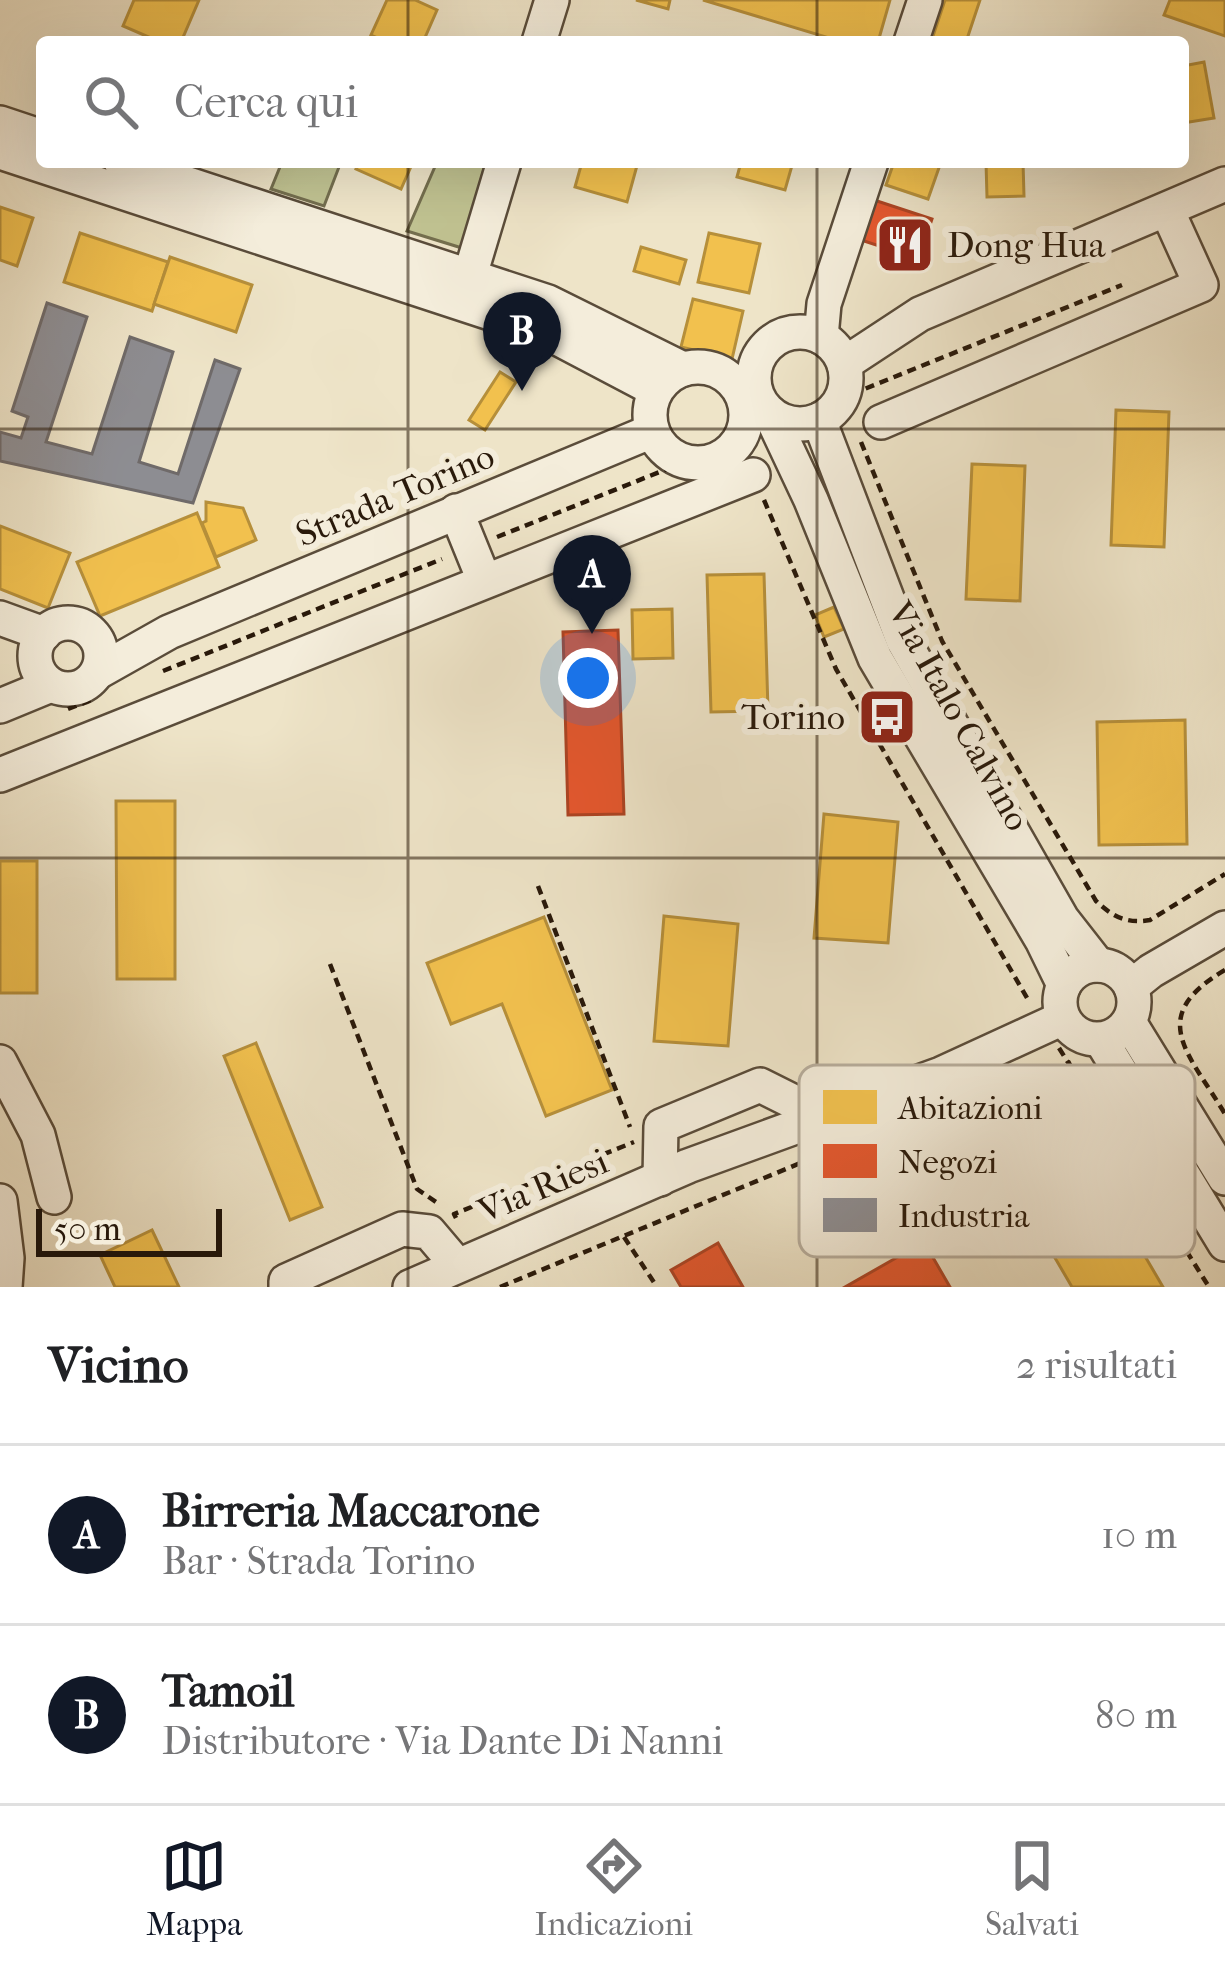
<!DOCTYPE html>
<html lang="it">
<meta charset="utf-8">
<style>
body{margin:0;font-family:"IM FELL French Canon",serif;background:#f6f6f6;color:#202124}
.scale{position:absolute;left:36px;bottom:30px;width:186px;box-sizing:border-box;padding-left:12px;border:6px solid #29190a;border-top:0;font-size:33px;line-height:42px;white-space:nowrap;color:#29190a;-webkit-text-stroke:9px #f4eddb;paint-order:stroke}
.you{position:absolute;left:588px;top:678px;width:42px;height:42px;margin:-30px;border:9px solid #fff;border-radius:50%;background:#1a73e8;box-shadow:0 0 0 18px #1a73e833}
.badge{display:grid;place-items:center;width:78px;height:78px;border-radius:50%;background:#111827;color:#fff;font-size:39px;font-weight:700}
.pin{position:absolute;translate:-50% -99px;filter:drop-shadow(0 3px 6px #0008)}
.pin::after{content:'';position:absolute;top:63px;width:42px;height:36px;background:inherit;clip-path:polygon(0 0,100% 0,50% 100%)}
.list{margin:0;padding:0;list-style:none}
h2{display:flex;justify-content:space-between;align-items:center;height:156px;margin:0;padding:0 48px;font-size:51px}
h2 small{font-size:39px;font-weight:400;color:#757577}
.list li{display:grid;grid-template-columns:78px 1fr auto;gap:36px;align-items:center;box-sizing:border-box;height:180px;padding:0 48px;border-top:3px solid #e0e0e0}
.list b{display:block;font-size:45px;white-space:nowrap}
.list p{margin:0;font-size:39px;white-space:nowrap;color:#757577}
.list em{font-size:39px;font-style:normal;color:#757577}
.icon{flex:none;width:66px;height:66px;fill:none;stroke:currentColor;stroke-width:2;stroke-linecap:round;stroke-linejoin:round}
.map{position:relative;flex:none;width:1225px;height:1287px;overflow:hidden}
.search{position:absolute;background:#fff;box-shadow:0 12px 48px #0002;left:36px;right:36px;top:36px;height:132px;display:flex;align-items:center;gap:30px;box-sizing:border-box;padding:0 42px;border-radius:12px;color:#757577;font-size:45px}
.sheet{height:516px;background:#fff}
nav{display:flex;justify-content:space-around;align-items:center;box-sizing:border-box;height:168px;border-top:3px solid #e0e0e0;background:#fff;font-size:33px;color:#757577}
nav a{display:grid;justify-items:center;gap:6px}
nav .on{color:#111827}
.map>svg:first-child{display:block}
.green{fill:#c0c291;stroke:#746e4e;stroke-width:3}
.homes{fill:#f2c14e;stroke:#b68f3a;stroke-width:3}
.shops{fill:#e4572e;stroke:#ac4423;stroke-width:3}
.industry{fill:#8d8d92;stroke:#6f6a69;stroke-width:3}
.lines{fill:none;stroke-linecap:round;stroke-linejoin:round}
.minor-casing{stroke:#5a4c3a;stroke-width:38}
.path{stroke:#29190a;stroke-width:4.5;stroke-dasharray:9 6;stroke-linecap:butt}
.minor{stroke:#f4eddb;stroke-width:33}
.grid{fill:none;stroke:#29190a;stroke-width:3;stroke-opacity:0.55}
.labels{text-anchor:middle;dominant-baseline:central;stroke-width:12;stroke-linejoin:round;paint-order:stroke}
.poi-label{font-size:36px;fill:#29190a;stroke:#f4eddb;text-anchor:start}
.street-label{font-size:36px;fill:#29190a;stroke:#f4eddb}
.key{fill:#f4eddb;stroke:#b7ad9c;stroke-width:3}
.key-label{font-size:33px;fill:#29190a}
</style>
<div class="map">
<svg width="1225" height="1287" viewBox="0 0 1225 1287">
<rect width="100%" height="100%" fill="#eee4c8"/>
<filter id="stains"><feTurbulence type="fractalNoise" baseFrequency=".00167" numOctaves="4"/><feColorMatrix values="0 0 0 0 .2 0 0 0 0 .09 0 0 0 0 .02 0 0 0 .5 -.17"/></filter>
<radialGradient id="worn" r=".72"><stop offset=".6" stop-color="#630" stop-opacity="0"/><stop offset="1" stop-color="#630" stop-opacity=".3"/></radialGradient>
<g class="green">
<path d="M 282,162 L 325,162 L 339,167 L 324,206 L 271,189 Z"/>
<path d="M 437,162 L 486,162 L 462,248 L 407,231 Z"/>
</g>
<g class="homes">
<path d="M 134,0 L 199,0 L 181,42 L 160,42 L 123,26 Z"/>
<path d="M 387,0 L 415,0 L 437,10 L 423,42 L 387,42 L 371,35 Z"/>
<path d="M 636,0 L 670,0 L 668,9 Z"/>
<path d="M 703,0 L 890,0 L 878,42 L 825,42 L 826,37 Z"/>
<path d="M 945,0 L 980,0 L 966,42 L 931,42 Z"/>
<path d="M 1170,0 L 1225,0 L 1225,36 L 1164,15 Z"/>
<path d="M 1204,62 L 1214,118 L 1183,123 L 1183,66 Z"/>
<path d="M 359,162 L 413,162 L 401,189 L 356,169 Z"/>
<path d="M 582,162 L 638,162 L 627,202 L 575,187 Z"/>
<path d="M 741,162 L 793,162 L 785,190 L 737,177 Z"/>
<path d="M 894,162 L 941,162 L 928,199 L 886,185 Z"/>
<path d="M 986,162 L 1023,162 L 1024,196 L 987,197 Z"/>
<path d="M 0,207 L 33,218 L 17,266 L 0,260 Z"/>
<path d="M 80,233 L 168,262 L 152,311 L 64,282 Z"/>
<path d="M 709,233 L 760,244 L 749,293 L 698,282 Z"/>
<path d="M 641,247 L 686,260 L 679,284 L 634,271 Z"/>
<path d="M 170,257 L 252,285 L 236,332 L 154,304 Z"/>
<path d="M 693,299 L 743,311 L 732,359 L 681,347 Z"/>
<path d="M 500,372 L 516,382 L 485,430 L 469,420 Z"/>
<path d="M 1116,410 L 1169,412 L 1164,547 L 1111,545 Z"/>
<path d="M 972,464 L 1025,466 L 1020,601 L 966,599 Z"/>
<path d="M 206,502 L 243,508 L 256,540 L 216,557 L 202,523 L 206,521 Z"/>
<path d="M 197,513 L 219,567 L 100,616 L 77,562 Z"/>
<path d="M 0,526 L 70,553 L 48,608 L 0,589 Z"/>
<path d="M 764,574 L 768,711 L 711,712 L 707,575 Z"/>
<path d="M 834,607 L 844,629 L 824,637 L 815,615 Z"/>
<path d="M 672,609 L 673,658 L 633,659 L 632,610 Z"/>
<path d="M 1185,720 L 1187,844 L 1099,845 L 1097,722 Z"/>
<path d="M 116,801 L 175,801 L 175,979 L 117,979 Z"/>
<path d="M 824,814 L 898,822 L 888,943 L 814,938 Z"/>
<rect x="0" y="861" width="37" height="132"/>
<path d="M 664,916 L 738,924 L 728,1046 L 654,1041 Z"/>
<path d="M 544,917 L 612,1090 L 546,1116 L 502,1004 L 451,1024 L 427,963 Z"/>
<path d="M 256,1043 L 322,1207 L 290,1220 L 224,1056 Z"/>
<path d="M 1052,1131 L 1080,1179 L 1086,1175 L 1123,1239 L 1132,1234 L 1163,1287 L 1072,1287 L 999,1162 Z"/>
<path d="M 152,1230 L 179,1287 L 115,1287 L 100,1255 Z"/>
</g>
<g class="shops">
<path d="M 874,200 L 932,219 L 919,259 L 861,240 Z"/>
<path d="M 618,630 L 624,814 L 568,815 L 563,632 Z"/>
<path d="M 924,1242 L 950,1287 L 845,1287 Z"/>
<path d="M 718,1243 L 743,1287 L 681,1287 L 671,1270 Z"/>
</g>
<path class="industry" d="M 47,303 L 87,317 L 46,442 L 92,454 L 130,337 L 173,352 L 139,462 L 178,474 L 215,360 L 240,369 L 193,503 L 0,461 L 0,432 L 21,438 L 28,417 L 12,411 Z"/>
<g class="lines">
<g class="minor-casing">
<g id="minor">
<path d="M 539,42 L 552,0"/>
<path d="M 911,42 L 925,0"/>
<path d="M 0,123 L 42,137"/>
<path d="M 0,152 L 542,330 L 656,390"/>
<path d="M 121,162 L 548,302 L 683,369"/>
<path d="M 465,292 L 504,162"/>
<circle cx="800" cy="378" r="46"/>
<path d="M 821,337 L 824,304 L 871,162"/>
<path d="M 844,364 L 920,314 L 1225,184"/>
<circle cx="698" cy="415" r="48"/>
<path d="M 770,413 L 811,500 L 875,658 L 1042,940 L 1064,985"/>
<path d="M 819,420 L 903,640 L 1062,919 L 1098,965"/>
<path d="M 881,422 L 1201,285 L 1167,210"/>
<path d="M 456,511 L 484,580"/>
<path d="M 0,618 L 44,634"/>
<circle cx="68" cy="656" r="33"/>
<path d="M 98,672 L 169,632 L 652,431"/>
<path d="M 0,706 L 51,685"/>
<path d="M 0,775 L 753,475"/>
<circle cx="1097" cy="1002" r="37"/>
<path d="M 1131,987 L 1151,971 L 1225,928"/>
<path d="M 1129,1022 L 1225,1178"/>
<path d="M 1101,1040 L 1225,1244"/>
<path d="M 0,1062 L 38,1135 L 54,1197"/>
<path d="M 660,1179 L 661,1126 L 760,1085 L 822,1116"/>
<path d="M 0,1201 L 7,1258 L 5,1287"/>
<path d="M 286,1287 L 286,1281 L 402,1229 L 429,1232 L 457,1265"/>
<path d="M 410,1287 L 688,1166 L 941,1074 L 1063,1018"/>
</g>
</g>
<g class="path">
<path d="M 849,411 L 857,392 L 1122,285"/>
<path d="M 861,442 L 942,641 L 1096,901 C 1113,917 1127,924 1150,920 L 1225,874"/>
<path d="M 764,500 L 836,669 L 1030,1003"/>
<path d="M 497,537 L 672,467 L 688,468"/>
<path d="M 163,671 L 442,559"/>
<path d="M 68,709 L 91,700"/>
<path d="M 538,886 L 630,1127"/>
<path d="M 330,964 L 417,1189 L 439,1204"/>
<path d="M 1225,970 C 1145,1017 1189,1053 1225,1114"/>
<path d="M 1059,1048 L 1209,1287"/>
<path d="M 456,1218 L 454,1214 L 634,1142"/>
<path d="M 624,1237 L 657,1287"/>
<path d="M 500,1287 L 895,1124 L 968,1118 L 1071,1062"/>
</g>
<use href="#minor" class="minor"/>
</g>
<path class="grid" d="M 408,0 L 408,42M 817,0 L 817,42M 408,162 L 408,1287M 817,162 L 817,1287M 0,429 L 1225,429M 0,858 L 1225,858"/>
<defs>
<g id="restaurant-square" transform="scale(3)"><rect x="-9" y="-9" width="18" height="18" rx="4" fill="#8f2418" stroke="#f4eddb"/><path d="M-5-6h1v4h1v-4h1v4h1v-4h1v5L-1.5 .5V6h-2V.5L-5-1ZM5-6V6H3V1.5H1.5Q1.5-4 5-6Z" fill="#fff"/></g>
<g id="bus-square" transform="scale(3)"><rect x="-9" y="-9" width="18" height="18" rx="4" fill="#8f2418" stroke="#f4eddb"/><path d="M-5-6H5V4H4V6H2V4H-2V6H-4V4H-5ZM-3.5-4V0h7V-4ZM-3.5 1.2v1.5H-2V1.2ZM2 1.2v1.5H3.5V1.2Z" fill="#fff"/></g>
</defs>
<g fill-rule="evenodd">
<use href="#restaurant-square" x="905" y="245"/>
<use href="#bus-square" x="887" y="717"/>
</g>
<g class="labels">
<g class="poi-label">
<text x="947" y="245">Dong Hua</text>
<text x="845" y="717" text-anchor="end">Torino</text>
</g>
<g class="street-label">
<text transform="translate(395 495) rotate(-23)">Strada Torino</text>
<text transform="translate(959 716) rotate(61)">Via Italo Calvino</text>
<text transform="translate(543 1186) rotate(-23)">Via Riesi</text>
</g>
</g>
<rect x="799" y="1065" width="396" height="192" rx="18" class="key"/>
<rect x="823" y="1090" width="54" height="34" fill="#f2c14e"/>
<rect x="823" y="1144" width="54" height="34" fill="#e4572e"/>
<rect x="823" y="1198" width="54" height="34" fill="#8d8d92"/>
<g class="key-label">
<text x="898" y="1119">Abitazioni</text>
<text x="898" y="1173">Negozi</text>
<text x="898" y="1227">Industria</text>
</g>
<rect width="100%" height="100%" filter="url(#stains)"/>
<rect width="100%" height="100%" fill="url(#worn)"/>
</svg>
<div class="scale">50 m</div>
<div class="you"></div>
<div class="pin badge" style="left:592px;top:634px">A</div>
<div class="pin badge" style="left:522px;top:391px">B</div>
<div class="search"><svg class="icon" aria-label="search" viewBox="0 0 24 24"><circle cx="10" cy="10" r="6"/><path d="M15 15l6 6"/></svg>Cerca qui</div>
</div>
<section class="sheet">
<h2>Vicino<small>2 risultati</small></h2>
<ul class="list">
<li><span class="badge">A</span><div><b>Birreria Maccarone</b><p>Bar · Strada Torino</p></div><em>10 m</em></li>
<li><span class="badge">B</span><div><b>Tamoil</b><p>Distributore · Via Dante Di Nanni</p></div><em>80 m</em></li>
</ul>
</section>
<nav>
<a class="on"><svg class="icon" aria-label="map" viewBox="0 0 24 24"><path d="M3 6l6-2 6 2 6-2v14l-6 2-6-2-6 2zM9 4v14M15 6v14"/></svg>Mappa</a>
<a><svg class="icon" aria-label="directions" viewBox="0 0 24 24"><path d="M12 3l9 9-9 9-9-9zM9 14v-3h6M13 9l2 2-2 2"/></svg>Indicazioni</a>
<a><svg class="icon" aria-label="saved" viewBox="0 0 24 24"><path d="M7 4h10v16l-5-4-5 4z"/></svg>Salvati</a>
</nav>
